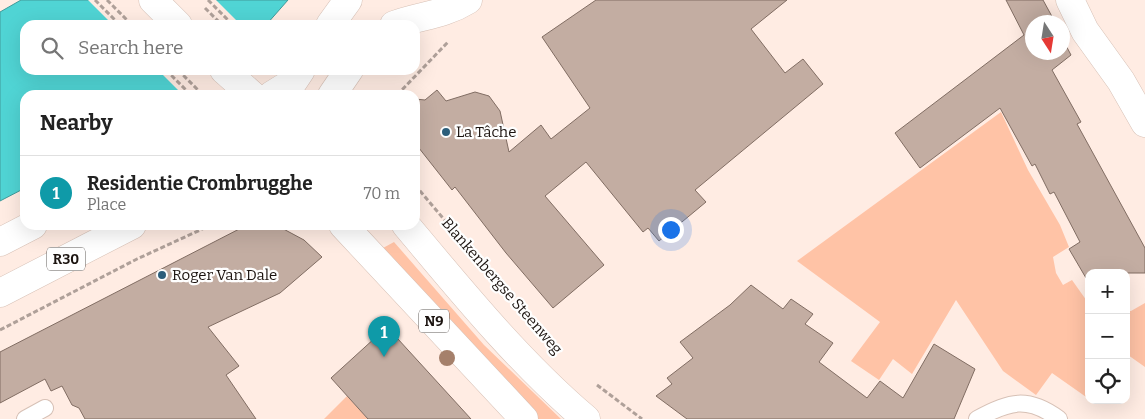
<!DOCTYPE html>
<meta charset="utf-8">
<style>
body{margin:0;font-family:Bitter,serif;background:#f6f6f6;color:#222}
.controls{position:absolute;right:15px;bottom:15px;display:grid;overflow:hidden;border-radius:10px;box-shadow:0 5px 20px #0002}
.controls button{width:45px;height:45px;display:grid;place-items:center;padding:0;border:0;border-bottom:1px solid #e0e0e0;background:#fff;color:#222;font:25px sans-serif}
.compass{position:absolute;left:1025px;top:15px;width:45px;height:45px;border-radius:50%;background:#fff;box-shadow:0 5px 20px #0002;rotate:168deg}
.you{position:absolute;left:670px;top:229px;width:18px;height:18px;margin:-12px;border:4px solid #fff;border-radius:50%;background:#1a73e8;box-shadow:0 0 0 8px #1a73e833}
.badge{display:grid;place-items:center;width:32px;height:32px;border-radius:50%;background:#111827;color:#fff;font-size:16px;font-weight:700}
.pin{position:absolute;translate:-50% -41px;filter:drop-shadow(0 1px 2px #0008)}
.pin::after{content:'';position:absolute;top:26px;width:18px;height:15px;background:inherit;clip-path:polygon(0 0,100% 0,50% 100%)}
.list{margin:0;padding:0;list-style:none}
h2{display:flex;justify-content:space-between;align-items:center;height:65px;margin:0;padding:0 20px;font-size:21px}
h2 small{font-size:16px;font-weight:400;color:#767676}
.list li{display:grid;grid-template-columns:32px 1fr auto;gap:15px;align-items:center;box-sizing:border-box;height:75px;padding:0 20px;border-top:1px solid #e0e0e0}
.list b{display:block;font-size:19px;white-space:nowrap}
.list p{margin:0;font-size:16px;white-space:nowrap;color:#767676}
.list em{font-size:16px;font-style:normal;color:#767676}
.icon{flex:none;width:28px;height:28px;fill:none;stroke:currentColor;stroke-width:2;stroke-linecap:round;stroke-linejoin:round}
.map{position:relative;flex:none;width:1145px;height:419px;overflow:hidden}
.search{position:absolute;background:#fff;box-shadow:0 5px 20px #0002;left:20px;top:20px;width:400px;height:55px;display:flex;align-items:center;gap:12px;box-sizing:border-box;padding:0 18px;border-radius:15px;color:#767676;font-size:19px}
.panel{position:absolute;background:#fff;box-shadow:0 5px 20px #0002;left:20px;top:90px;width:400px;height:140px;border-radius:15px}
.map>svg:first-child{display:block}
.green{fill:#ffc3a6}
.water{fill:#50d4d4;stroke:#409a99}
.pier{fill:#ffece3}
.building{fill:#c3ada2;stroke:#816d63}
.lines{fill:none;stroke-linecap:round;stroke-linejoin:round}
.lane-casing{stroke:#d7c1b6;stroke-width:18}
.street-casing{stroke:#d7c1b6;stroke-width:29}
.secondary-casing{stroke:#d7c1b6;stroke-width:29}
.primary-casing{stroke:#d7c1b6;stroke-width:29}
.path{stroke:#afa099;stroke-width:3;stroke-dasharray:5 2.5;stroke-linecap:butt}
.lane{stroke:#fff;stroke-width:16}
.street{stroke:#fff;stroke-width:28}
.secondary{stroke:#fff;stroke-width:28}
.primary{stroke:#fff;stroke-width:28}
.tree{fill:#a5806b}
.poi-dot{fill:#2c5e7b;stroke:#fefefe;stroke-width:2}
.labels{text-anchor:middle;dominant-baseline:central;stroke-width:4.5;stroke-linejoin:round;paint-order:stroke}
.shield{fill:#fefefe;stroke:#5f5a57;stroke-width:1}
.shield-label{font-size:14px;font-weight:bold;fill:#1b130f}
.poi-label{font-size:15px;fill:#1b130f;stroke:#fefefe;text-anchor:start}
.street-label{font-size:15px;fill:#1b130f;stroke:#fefefe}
</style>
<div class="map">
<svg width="1145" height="419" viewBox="0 0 1145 419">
<rect width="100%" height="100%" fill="#ffece3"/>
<g class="green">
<path d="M 1001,112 L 1028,170 L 1060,225 L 1069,247 L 1053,257 L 1056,273 L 1063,285 L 1072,280 L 1089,304 L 1089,399 L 1052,373 L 1036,395 L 1003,371 L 956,300 L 912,374 L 893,359 L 879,380 L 851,361 L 880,322 L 797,261 Z"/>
<path d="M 394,242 L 484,345 L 561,419 L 531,419 L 383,248 Z"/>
<path d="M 1145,303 L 1145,367 L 1128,355 L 1126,357 L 1126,311 L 1131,311 Z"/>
<path d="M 347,396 L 368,419 L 324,419 Z"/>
</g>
<path class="water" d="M 21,0 L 288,0 L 266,25 L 25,25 L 25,70 L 229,70 L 204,95 L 25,95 L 25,188 L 0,201 L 0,12 Z"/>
<g class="pier">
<path d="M 88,0 L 216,0 L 241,25 L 113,25 Z"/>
<path d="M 158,70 L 231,70 L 208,95 L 183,95 Z"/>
</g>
<g class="building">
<path d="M 596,0 L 787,0 L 751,29 L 785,73 L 803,59 L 823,84 L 695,190 L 706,202 L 659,241 L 648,228 L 643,232 L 586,162 L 545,196 L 604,265 L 553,308 L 506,253 L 455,187 L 452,190 L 415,143 L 415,99 L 425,100 L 437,90 L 446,101 L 475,92 L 489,96 L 500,111 L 509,152 L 541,125 L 551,139 L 590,108 L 542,37 Z"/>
<path d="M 1006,0 L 1043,0 L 1055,22 L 1032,22 L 1032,52 L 1062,52 L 1062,38 L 1071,55 L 1052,70 L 1081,122 L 1077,124 L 1145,248 L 1145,273 L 1089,273 L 1086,278 L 1069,249 L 1080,242 L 1054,192 L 1050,194 L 1035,164 L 1032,166 L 1000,108 L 920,168 L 895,133 L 1024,35 Z"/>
<path d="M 247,225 L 276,225 L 304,240 L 322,257 L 280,293 L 208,327 L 239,366 L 226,375 L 256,419 L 85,419 L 79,408 L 72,405 L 62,386 L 51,391 L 45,379 L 0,403 L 0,352 Z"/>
<path d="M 751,285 L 783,309 L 791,299 L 813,314 L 805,324 L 833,343 L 819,362 L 867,398 L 880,381 L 903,398 L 934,344 L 975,369 L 954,419 L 687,419 L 656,396 L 672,384 L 667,378 L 693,358 L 680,342 L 730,305 Z"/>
<path d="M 387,327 L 471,419 L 368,419 L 331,378 Z"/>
</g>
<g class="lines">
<g class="lane-casing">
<g id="lane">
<path d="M 25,419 L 45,408"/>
<path d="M 977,419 C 1009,401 1028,396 1059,419"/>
</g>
</g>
<g class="street-casing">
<g id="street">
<path d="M 1070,0 L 1085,31 L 1121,81 L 1145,123"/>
<path d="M 330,25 L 348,0"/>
<path d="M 394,25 C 421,15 442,16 468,0"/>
<path d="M 272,95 L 293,82 L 301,70"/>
<path d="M 332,95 L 349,70"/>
</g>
</g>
<g class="secondary-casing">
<g id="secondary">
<path d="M 153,0 L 178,25"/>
<path d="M 224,70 L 252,95"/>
</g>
</g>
<g class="primary-casing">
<g id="primary">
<path d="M 343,225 L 524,419"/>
<path d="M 406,225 C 462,292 519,362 586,419"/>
<path d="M 0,242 L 33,225"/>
<path d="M 0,293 L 132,225"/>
</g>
</g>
<g class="path">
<path d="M 95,0 L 120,25"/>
<path d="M 107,0 L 131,24"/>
<path d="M 208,0 L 233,25"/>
<path d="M 205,8 L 222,25"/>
<path d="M 166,70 L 191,95"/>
<path d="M 178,70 L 203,95"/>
<path d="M 397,95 L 448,42"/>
<path d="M 415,185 L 508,295"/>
<path d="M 0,330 L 137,259 L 211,225"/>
<path d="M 597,385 L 642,419"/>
</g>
<use href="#lane" class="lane"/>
<use href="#street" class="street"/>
<use href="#secondary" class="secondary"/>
<use href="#primary" class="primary"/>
</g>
<circle class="tree" cx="447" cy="358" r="8"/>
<g class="poi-dot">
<circle cx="446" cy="132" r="5"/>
<circle cx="162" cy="275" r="5"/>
</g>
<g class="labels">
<g class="shield">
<rect x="47" y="247.5" width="38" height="23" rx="4"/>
<rect x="419" y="309.5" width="30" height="23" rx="4"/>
</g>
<g class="shield-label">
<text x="66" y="259">R30</text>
<text x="434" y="321">N9</text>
</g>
<g class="poi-label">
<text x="456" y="132">La Tâche</text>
<text x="172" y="275">Roger Van Dale</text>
</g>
<g class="street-label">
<text transform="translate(502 286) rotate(49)">Blankenbergse Steenweg</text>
</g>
</g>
</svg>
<div class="controls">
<button>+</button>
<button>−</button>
<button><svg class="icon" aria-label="locate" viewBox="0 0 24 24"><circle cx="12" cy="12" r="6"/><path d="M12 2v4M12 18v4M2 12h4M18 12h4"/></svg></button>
</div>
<svg class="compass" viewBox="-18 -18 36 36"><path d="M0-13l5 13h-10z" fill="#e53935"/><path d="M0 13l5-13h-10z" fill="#767676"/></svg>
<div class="you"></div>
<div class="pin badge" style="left:384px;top:357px;background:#0f9aa8">1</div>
<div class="search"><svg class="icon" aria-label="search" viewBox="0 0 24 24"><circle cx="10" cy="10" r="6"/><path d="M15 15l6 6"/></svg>Search here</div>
<section class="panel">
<h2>Nearby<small></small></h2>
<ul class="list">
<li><span class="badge" style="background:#0f9aa8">1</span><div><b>Residentie Crombrugghe</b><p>Place</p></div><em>70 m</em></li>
</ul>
</section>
</div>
